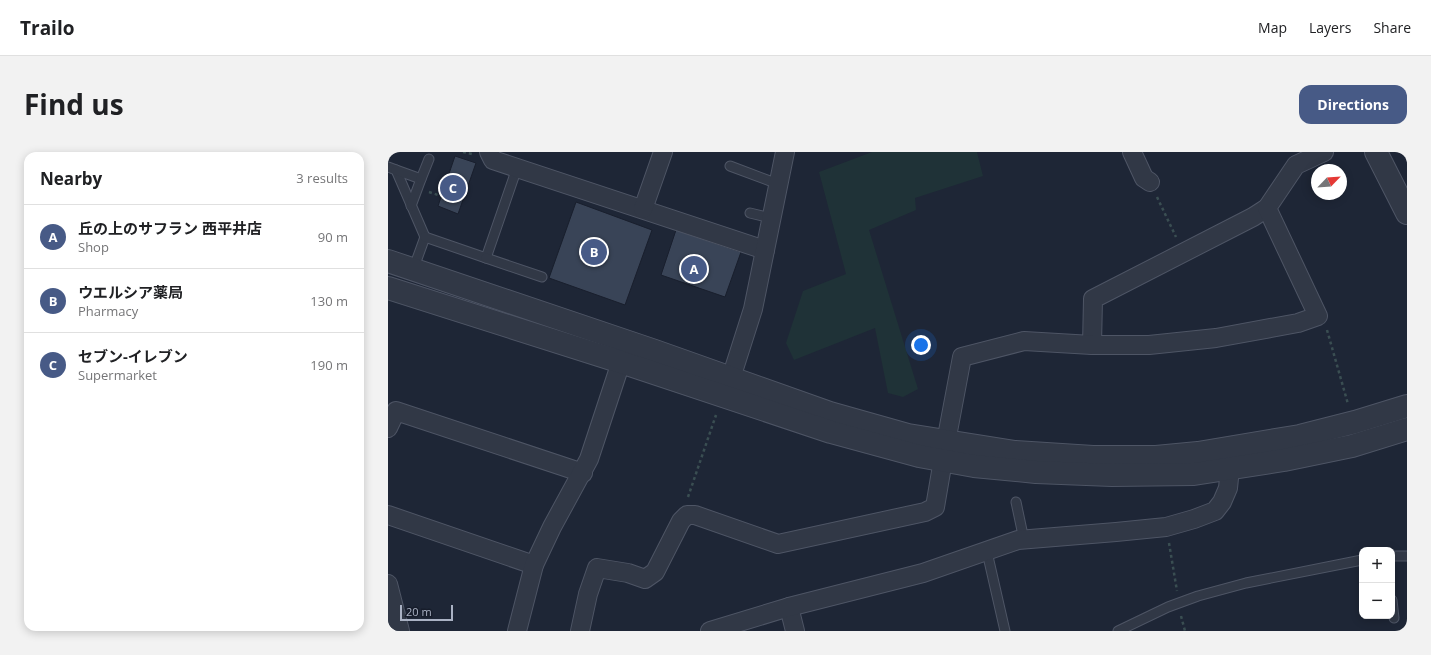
<!DOCTYPE html>
<meta charset="utf-8">
<style>
body{margin:0;font-family:"Open Sans","Noto Sans JP",sans-serif;background:#f2f2f2;color:#202124}
.controls{position:absolute;right:12px;bottom:12px;display:grid;overflow:hidden;border-radius:8px;box-shadow:0 2px 10px #0003}
.controls button{width:36px;height:36px;display:grid;place-items:center;padding:0;border:0;border-bottom:1px solid #e0e0e0;background:#fff;color:#202124;font:20px sans-serif}
.compass{position:absolute;left:923px;top:12px;width:36px;height:36px;border-radius:50%;background:#fff;box-shadow:0 2px 10px #0003;rotate:65deg}
.scale{position:absolute;left:12px;bottom:10px;width:53px;box-sizing:border-box;padding-left:4px;border:2px solid #aab2c4;border-top:0;font-size:11px;line-height:14px;white-space:nowrap;color:#aab2c4;-webkit-text-stroke:3px #171d2b;paint-order:stroke}
.you{position:absolute;left:533px;top:193px;width:14px;height:14px;margin:-10px;border:3px solid #fff;border-radius:50%;background:#1a73e8;box-shadow:0 0 0 6px #1a73e833}
.badge{display:grid;place-items:center;width:26px;height:26px;border-radius:50%;background:#475a86;color:#fff;font-size:13px;font-weight:700}
.pin{position:absolute;translate:-50% -50%;border:2px solid #fff;box-shadow:0 1px 4px #0006}
.list{margin:0;padding:0;list-style:none}
h2{display:flex;justify-content:space-between;align-items:center;height:52px;margin:0;padding:0 16px;font-size:17px}
h2 small{font-size:13px;font-weight:400;color:#757577}
.list li{display:grid;grid-template-columns:26px 1fr auto;gap:12px;align-items:center;box-sizing:border-box;height:64px;padding:0 16px;border-top:1px solid #e0e0e0}
.list b{display:block;font-size:15px;white-space:nowrap}
.list p{margin:0;font-size:13px;white-space:nowrap;color:#757577}
.list em{font-size:13px;font-style:normal;color:#757577}
.map{position:relative;flex:none;width:1019px;height:479px;overflow:hidden;border-radius:12px}
header{display:flex;align-items:center;gap:24px;box-sizing:border-box;height:56px;padding:0 20px;background:#fff;border-bottom:1px solid #e0e0e0}
header strong{font-size:19px}
nav{display:flex;gap:22px;margin-inline-start:auto;font-size:14px}
.intro{display:flex;align-items:center;justify-content:space-between;box-sizing:border-box;height:96px;padding:0 24px}
h1{margin:0;font-size:28px}
.button{padding:10px 18px;border-radius:12px;background:#475a86;color:#fff;font-size:14px;font-weight:700}
main{display:flex;gap:24px;padding:0 24px}
aside{flex:1;background:#fff;border-radius:12px;box-shadow:0 2px 10px #0003}
.map>svg:first-child{display:block}
.green{fill:#1f3237}
.building{fill:#394457;stroke:#191f2d}
.lines{fill:none;stroke-linecap:round;stroke-linejoin:round}
.service-casing{stroke:#4e5565;stroke-width:11}
.minor-casing{stroke:#4e5565;stroke-width:20}
.tertiary-casing{stroke:#4e5565;stroke-width:24}
.path{stroke:#3a4e52;stroke-width:2.5;stroke-dasharray:3 3;stroke-linecap:butt}
.service{stroke:#313846;stroke-width:9}
.minor{stroke:#313846;stroke-width:18}
.tertiary{stroke:#313846;stroke-width:22}
</style>
<header>
<strong>Trailo</strong>
<nav><a>Map</a><a>Layers</a><a>Share</a></nav>
</header>
<div class="intro"><h1>Find us</h1><a class="button">Directions</a></div>
<main>
<aside>
<h2>Nearby<small>3 results</small></h2>
<ul class="list">
<li><span class="badge">A</span><div><b>丘の上のサフラン 西平井店</b><p>Shop</p></div><em>90 m</em></li>
<li><span class="badge">B</span><div><b>ウエルシア薬局</b><p>Pharmacy</p></div><em>130 m</em></li>
<li><span class="badge">C</span><div><b>セブン-イレブン</b><p>Supermarket</p></div><em>190 m</em></li>
</ul>
</aside>
<div class="map">
<svg width="1019" height="479" viewBox="0 0 1019 479">
<rect width="100%" height="100%" fill="#1e2636"/>
<path class="green" d="M 484,0 L 589,0 L 595,24 L 527,46 L 528,58 L 481,78 L 530,237 L 515,245 L 500,241 L 487,176 L 406,208 L 398,191 L 415,139 L 458,122 L 431,20 Z"/>
<g class="building">
<path d="M 67,4 L 88,11 L 70,62 L 50,54 Z"/>
<path d="M 188,50 L 264,78 L 237,153 L 161,126 Z"/>
<path d="M 288,78 L 353,100 L 337,145 L 273,123 Z"/>
</g>
<g class="lines">
<g class="service-casing">
<g id="service">
<path d="M 342,14 L 390,32"/>
<path d="M 0,15 L 8,18 L 37,85 L 25,118"/>
<path d="M 8,18 L 33,27 L 23,54"/>
<path d="M 33,27 L 41,7"/>
<path d="M 362,61 L 383,66"/>
<path d="M 37,85 L 98,106 L 129,16"/>
<path d="M 98,106 L 154,125"/>
<path d="M 628,350 L 636,388"/>
<path d="M 599,400 L 617,479"/>
<path d="M 1004,404 L 1019,404"/>
<path d="M 1004,448 L 1006,466"/>
<path d="M 730,479 L 780,455 L 810,444 L 858,431 L 974,408"/>
</g>
</g>
<g class="minor-casing">
<g id="minor">
<path d="M 101,0 L 105,8 L 377,98"/>
<path d="M 744,0 L 756,26 L 762,30"/>
<path d="M 255,57 L 275,0"/>
<path d="M 704,193 L 705,147 L 865,65 L 879,56"/>
<path d="M 343,226 L 365,157 L 397,0"/>
<path d="M 0,276 L 8,259 L 195,321"/>
<path d="M 558,290 L 574,205 L 636,189 L 704,193 L 761,193 L 828,186 L 910,171 L 930,164 L 879,56 L 908,13 L 936,0"/>
<path d="M 0,363 L 146,413"/>
<path d="M 0,432 L 12,479"/>
<path d="M 401,455 L 407,479"/>
<path d="M 129,479 L 146,413 L 164,375 L 201,307 L 233,210"/>
<path d="M 192,479 L 200,442 L 209,416 L 240,421 L 257,427 L 267,420 L 293,369 L 299,363 L 307,363 L 390,392 L 537,360 L 547,355 L 555,308"/>
<path d="M 322,479 L 401,455 L 535,421 L 630,388 L 728,380 L 778,375 L 806,367 L 827,359 L 834,350 L 840,336 L 842,316"/>
</g>
</g>
<g class="tertiary-casing">
<g id="tertiary">
<path d="M 988,0 L 1019,61"/>
<path d="M 0,109 L 267,199 L 442,261 L 520,283 L 627,300 L 705,305 L 768,305 L 810,301 L 912,284 L 967,270 L 1019,254"/>
<path d="M 0,136 L 233,210 L 443,280 L 531,304 L 586,314 L 648,320 L 724,323 L 806,322 L 896,308 L 964,294 L 1019,277"/>
</g>
</g>
<g class="path">
<path d="M 75,0 L 84,2"/>
<path d="M 41,40 L 53,44"/>
<path d="M 769,45 L 788,85"/>
<path d="M 939,178 L 960,252"/>
<path d="M 300,345 L 328,263"/>
<path d="M 781,391 L 789,439"/>
<path d="M 793,464 L 797,479"/>
</g>
<use href="#service" class="service"/>
<use href="#minor" class="minor"/>
<use href="#tertiary" class="tertiary"/>
</g>
</svg>
<div class="controls">
<button>+</button>
<button>−</button>
</div>
<svg class="compass" viewBox="-18 -18 36 36"><path d="M0-13l5 13h-10z" fill="#e53935"/><path d="M0 13l5-13h-10z" fill="#757577"/></svg>
<div class="scale">20 m</div>
<div class="you"></div>
<div class="pin badge" style="left:306px;top:117px">A</div>
<div class="pin badge" style="left:206px;top:100px">B</div>
<div class="pin badge" style="left:65px;top:36px">C</div>
</div>
</main>
